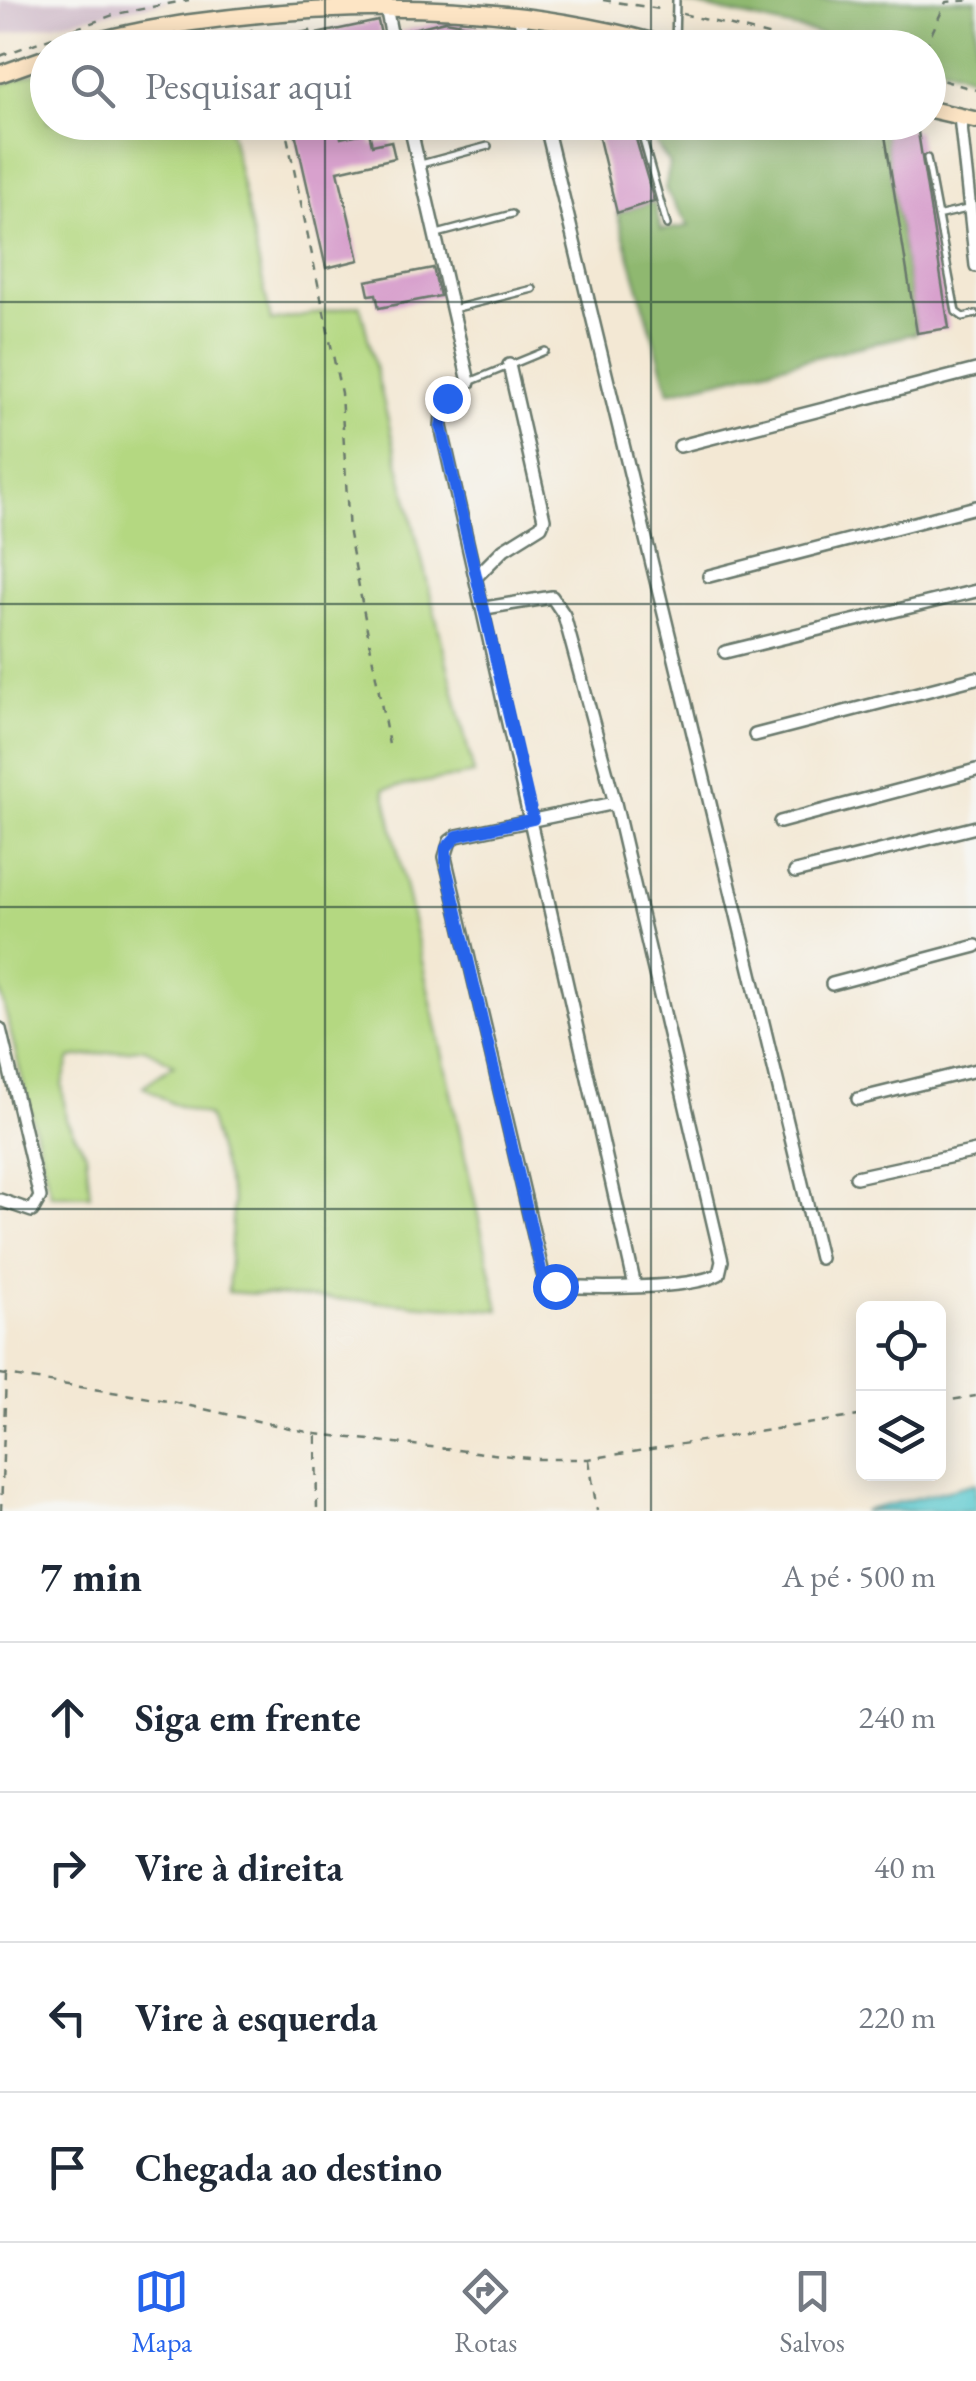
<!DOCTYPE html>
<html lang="pt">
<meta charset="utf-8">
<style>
body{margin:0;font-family:"EB Garamond",serif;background:#f6f6f7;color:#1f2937}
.controls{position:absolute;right:30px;bottom:30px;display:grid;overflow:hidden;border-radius:15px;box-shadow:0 5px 25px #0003}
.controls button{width:90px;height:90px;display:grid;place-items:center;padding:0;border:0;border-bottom:2px solid #e0e1e3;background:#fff;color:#1f2937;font:50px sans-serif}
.stop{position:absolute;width:30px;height:30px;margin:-22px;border:8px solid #2563eb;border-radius:50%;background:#fff}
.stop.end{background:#2563eb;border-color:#fff;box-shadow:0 2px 10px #0008}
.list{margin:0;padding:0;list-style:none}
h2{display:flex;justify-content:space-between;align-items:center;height:130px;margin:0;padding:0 40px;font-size:42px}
h2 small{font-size:32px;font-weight:400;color:#747a83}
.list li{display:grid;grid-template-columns:65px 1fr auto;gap:30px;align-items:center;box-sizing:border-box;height:150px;padding:0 40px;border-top:2px solid #e0e1e3}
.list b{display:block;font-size:38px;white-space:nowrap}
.list em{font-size:32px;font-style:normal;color:#747a83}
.icon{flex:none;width:55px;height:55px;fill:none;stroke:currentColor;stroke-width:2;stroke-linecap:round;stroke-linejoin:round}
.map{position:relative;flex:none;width:976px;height:1511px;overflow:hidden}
.search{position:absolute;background:#fff;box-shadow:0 5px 25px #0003;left:30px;right:30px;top:30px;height:110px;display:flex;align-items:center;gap:25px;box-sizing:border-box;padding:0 35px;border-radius:55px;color:#747a83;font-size:38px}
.sheet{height:730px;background:#fff}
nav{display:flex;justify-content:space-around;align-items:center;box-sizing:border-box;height:140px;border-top:2px solid #e0e1e3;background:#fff;font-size:28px;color:#747a83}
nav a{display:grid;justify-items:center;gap:5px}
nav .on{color:#2563eb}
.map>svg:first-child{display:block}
.industrial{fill:#d1bdcb}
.green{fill:#b4d881;stroke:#6a8a5a;stroke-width:2.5}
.forest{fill:#8fb86f;stroke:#577a52;stroke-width:2.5}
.water{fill:#5bc9cf;stroke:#3d8382;stroke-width:2.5}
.building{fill:#d8a1cd}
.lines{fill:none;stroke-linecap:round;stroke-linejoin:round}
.lane-casing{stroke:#69796c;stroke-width:10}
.street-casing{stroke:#69796c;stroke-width:16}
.secondary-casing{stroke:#69796c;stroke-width:20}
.path{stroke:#69796c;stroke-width:2.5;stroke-dasharray:8 8;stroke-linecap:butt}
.lane{stroke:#fff;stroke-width:5}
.street{stroke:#fff;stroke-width:11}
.secondary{stroke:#fde5c5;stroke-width:15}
.route{stroke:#2563eb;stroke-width:12}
.grid{fill:none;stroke:#1f3d34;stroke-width:2.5;stroke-opacity:0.55}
</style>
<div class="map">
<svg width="976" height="1511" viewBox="0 0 976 1511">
<rect width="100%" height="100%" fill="#f6f6f2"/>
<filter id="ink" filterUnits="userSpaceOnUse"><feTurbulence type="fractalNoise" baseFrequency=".01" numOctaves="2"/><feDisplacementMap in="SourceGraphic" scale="20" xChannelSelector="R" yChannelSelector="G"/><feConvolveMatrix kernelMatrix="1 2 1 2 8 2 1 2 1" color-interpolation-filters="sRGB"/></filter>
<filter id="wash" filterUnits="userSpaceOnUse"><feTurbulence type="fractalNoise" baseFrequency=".0048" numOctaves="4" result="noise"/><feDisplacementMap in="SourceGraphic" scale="40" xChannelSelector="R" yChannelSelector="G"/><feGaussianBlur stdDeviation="2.25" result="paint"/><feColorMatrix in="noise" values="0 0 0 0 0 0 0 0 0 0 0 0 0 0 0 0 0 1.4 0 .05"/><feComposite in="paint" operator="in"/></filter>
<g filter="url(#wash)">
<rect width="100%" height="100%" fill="#f3e8d4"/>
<path class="industrial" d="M 0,0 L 173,0 L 0,35 Z"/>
<g class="green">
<path d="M 248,39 L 251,47 L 139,47 Z"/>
<path d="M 47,69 L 48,122 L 278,123 L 280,128 L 229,125 L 271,321 L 360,305 L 474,774 L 384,789 L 499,1310 L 228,1292 L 233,1202 L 208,1116 L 171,1103 L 143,1086 L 174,1065 L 145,1048 L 70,1058 L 62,1084 L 66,1120 L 86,1153 L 90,1195 L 51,1195 L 0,990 L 0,85 Z"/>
</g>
<g class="forest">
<path d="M 674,0 L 976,0 L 976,79 L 929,62 L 928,48 L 876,47 Z"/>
<path d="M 641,123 L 883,123 L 917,333 L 669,392 L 617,213 L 654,201 L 661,230 L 689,226 L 665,189 L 670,164 Z"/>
</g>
<path class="water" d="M 976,1483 L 976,1511 L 863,1511 Z"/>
<g id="blocks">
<g class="building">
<path d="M 378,21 L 384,48 L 301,48 L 299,33 L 310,31 L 311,35 Z"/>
<path d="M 445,21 L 481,27 L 479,48 L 403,48 L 400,32 Z"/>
<path d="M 338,122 L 341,138 L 369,132 L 372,145 L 391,141 L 395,158 L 338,171 L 359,260 L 326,268 L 295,132 Z"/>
<path d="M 595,122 L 631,122 L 654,201 L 617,213 Z"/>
<path d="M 883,123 L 918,132 L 949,328 L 917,333 Z"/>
<path d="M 433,268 L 440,296 L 379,308 L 376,294 L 369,295 L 366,281 Z"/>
</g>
</g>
</g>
<g filter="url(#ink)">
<use href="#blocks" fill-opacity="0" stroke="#69796c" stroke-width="2.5"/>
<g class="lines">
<g class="lane-casing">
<g id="lane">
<path d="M 675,47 L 676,0"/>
<path d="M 638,122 L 667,225"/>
<path d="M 927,158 L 956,312 L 963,317 L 976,314"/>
<path d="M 421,164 L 488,146"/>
<path d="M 941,215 L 967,209"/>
<path d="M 437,234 L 512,214"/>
<path d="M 453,309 L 533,289"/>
<path d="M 472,381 L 545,351"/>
</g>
</g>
<g class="street-casing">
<g id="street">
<path d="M 386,7 L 394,48"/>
<path d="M 519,16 L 527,48"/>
<path d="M 960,117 L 976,266"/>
<path d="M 409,122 L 469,382 L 443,402 L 441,426 L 635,1286"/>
<path d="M 545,122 L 820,1258"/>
<path d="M 680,446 L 976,370"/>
<path d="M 478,575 L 504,549 L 541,526 L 544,519 L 509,365"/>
<path d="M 709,576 L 976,507"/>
<path d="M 485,608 L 552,597 L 564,615 L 615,803 L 722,1261 L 719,1274 C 690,1290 590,1288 555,1286 L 543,1274 L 445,857 L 450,841 L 457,836 L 615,803"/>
<path d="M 725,652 L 976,591"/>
<path d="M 755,735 L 976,678"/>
<path d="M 780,822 L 976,770"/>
<path d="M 795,872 L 976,827"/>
<path d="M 832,984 L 976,946"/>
<path d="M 0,1029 L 40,1197 L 32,1211 L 0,1200"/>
<path d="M 858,1099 L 976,1070"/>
<path d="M 856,1177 L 976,1151"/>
</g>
</g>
<g class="secondary-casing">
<g id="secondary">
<path d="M 76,48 C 112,35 150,29 188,23 C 348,0 518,1 675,48"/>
<path d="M 0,74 L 48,57"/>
<path d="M 928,109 L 976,120"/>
</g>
</g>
<g class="path">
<path d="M 603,0 L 666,10"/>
<path d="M 683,14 L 820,48"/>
<path d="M 251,29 L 258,48"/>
<path d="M 925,48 L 946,2 L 973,0"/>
<path d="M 0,56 L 116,14 L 189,0"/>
<path d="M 928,76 L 976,90"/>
<path d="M 284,122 L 341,393 L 349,534 L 389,745"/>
<path d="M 0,1374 L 168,1401 L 316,1434 L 537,1459 L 588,1459 L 864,1415"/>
<path d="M 938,1402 L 976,1396"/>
<path d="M 316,1436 L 317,1511"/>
<path d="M 589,1460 L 597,1511"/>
<path d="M 1,1511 L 6,1376"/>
</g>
<use href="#lane" class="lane"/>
<use href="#street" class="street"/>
<use href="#secondary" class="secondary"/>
</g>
</g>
<g class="lines" filter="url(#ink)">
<path class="route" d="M 447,398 L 441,426 L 533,819 L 457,836 L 446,848 L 446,866 L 542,1274 L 555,1286"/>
</g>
<path class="grid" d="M 325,0 L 325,48M 651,0 L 651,48M 325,122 L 325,1511M 651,122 L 651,1511M 0,302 L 976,302M 0,604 L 976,604M 0,907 L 976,907M 0,1209 L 976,1209"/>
</svg>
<div class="controls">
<button><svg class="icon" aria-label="locate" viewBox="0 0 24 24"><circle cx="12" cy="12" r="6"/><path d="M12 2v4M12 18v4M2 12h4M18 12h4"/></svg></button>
<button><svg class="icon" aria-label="layers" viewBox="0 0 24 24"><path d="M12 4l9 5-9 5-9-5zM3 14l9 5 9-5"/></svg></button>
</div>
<div class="stop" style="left:555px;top:1286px"></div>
<div class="stop end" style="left:447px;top:398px"></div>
<div class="search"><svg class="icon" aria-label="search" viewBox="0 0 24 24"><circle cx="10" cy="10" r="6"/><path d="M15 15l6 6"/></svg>Pesquisar aqui</div>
</div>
<section class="sheet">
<h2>7 min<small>A pé · 500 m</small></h2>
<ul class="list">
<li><svg class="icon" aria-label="ahead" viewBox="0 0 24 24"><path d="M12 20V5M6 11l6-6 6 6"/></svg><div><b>Siga em frente</b></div><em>240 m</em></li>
<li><svg class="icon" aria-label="right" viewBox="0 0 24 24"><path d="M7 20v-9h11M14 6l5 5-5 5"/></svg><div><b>Vire à direita</b></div><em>40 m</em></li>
<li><svg class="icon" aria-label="left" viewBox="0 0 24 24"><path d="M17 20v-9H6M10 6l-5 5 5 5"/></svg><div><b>Vire à esquerda</b></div><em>220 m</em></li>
<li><svg class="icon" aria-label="arrive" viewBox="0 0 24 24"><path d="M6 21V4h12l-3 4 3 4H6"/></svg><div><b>Chegada ao destino</b></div></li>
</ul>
</section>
<nav>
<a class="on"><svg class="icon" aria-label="map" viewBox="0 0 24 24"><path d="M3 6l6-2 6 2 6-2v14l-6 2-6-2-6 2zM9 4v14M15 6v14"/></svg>Mapa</a>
<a><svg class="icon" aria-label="directions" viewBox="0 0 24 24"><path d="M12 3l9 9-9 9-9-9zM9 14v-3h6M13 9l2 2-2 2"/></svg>Rotas</a>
<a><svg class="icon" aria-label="saved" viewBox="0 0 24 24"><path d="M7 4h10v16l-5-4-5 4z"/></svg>Salvos</a>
</nav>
